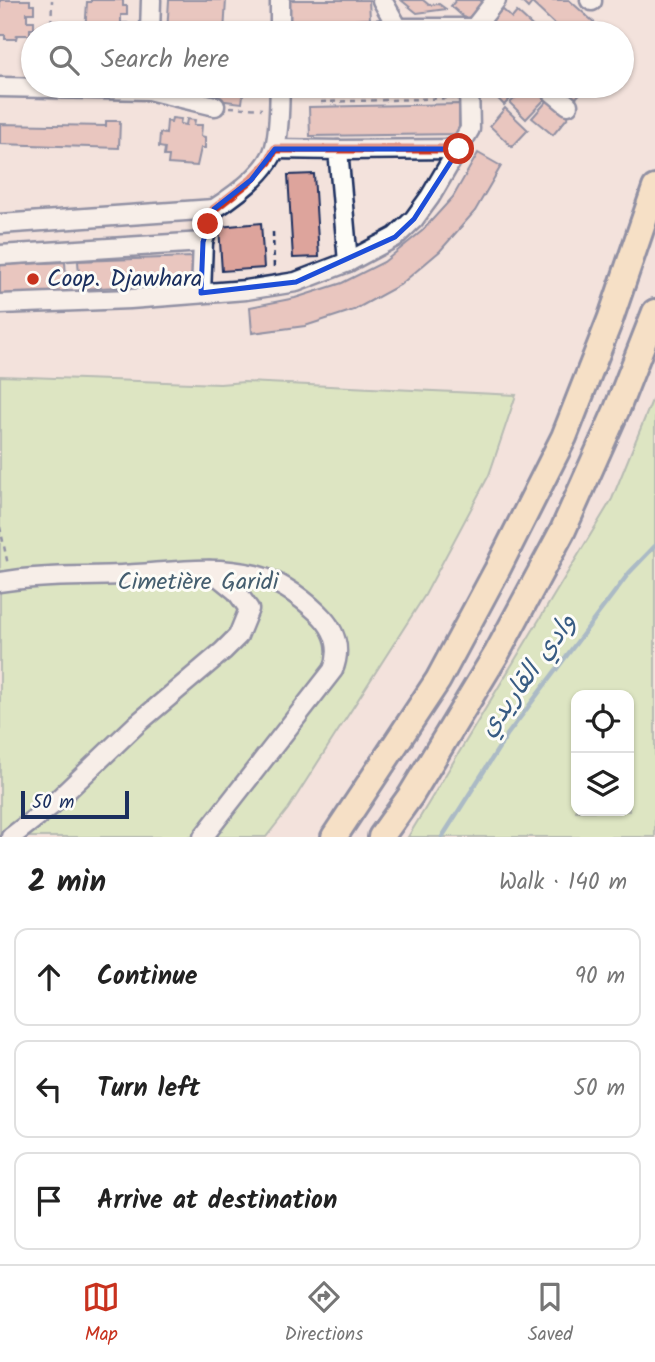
<!DOCTYPE html>
<meta charset="utf-8">
<style>
body{margin:0;font-family:Kalam,"Playpen Sans Arabic",sans-serif;background:#f2f2f2;color:#222}
.controls{position:absolute;right:21px;bottom:21px;display:grid;overflow:hidden;border-radius:14px;box-shadow:0 2px 5px #0004}
.controls button{width:63px;height:63px;display:grid;place-items:center;padding:0;border:0;border-bottom:2px solid #e0e0e0;background:#fff;color:#222;font:35px sans-serif}
.scale{position:absolute;left:21px;bottom:18px;width:108px;box-sizing:border-box;padding-left:7px;border:4px solid #1b2f5e;border-top:0;font-size:19px;line-height:24px;white-space:nowrap;color:#1b2f5e;-webkit-text-stroke:5px #fdfcf7;paint-order:stroke}
.stop{position:absolute;width:21px;height:21px;margin:-16px;border:5px solid #c8321e;border-radius:50%;background:#fff}
.stop.end{background:#c8321e;border-color:#fff;box-shadow:0 2px 7px #0008}
.list{margin:0;padding:0;list-style:none}
h2{display:flex;justify-content:space-between;align-items:center;height:91px;margin:0;padding:0 28px;font-size:30px}
h2 small{font-size:23px;font-weight:400;color:#767676}
.list li{display:grid;grid-template-columns:46px 1fr auto;gap:21px;align-items:center;box-sizing:border-box;height:98px;margin:0 14px 14px;padding:0 14px;border:2px solid #e0e0e0;border-radius:14px}
.list b{display:block;font-size:26px;white-space:nowrap}
.list em{font-size:23px;font-style:normal;color:#767676}
.icon{flex:none;width:38px;height:38px;fill:none;stroke:currentColor;stroke-width:2;stroke-linecap:round;stroke-linejoin:round}
.map{position:relative;flex:none;width:655px;height:837px;overflow:hidden}
.search{position:absolute;background:#fff;box-shadow:0 2px 5px #0004;left:21px;right:21px;top:21px;height:77px;display:flex;align-items:center;gap:18px;box-sizing:border-box;padding:0 24px;border-radius:38px;color:#767676;font-size:26px}
.sheet{height:427px;background:#fff}
nav{display:flex;justify-content:space-around;align-items:center;box-sizing:border-box;height:98px;border-top:2px solid #e0e0e0;background:#fff;font-size:19px;color:#767676}
nav a{display:grid;justify-items:center;gap:4px}
nav .on{color:#c8321e}
.map>svg:first-child{display:block}
.green{fill:#c3e9a3;stroke:#6f8c80;stroke-width:2;fill-rule:evenodd}
.lines{fill:none;stroke-linecap:round;stroke-linejoin:round}
.stream{stroke:#558aa9;stroke-width:4.5}
.building{fill:#dda49c;stroke:#1b2f5e;stroke-width:2}
.minor-casing{stroke:#1b2f5e;stroke-width:23}
.highway-casing{stroke:#1b2f5e;stroke-width:30}
.path{stroke:#1b2f5e;stroke-width:2.5;stroke-dasharray:5 5;stroke-linecap:butt}
.minor{stroke:#fdfcf7;stroke-width:18}
.highway{stroke:#fbddab;stroke-width:24}
.route{stroke:#c8321e;stroke-width:9}
.marked{fill:none;stroke:#1d4ed8;stroke-width:5;stroke-linejoin:round}
.poi-dot{fill:#c8321e;stroke:#fdfcf7;stroke-width:2.5}
.labels{text-anchor:middle;dominant-baseline:central;stroke-width:6;stroke-linejoin:round;paint-order:stroke}
.poi-label{font-size:24px;fill:#1b2f5e;stroke:#fdfcf7;text-anchor:start}
.park-label{font-size:24px;fill:#455e6f;stroke:#fdfcf7}
.water-label{font-size:26px;font-style:italic;fill:#385c84;stroke:#fdfcf7}
</style>
<div class="map">
<svg width="655" height="837" viewBox="0 0 655 837">
<rect width="100%" height="100%" fill="#f3e2dc"/>
<filter id="ink" filterUnits="userSpaceOnUse"><feTurbulence type="fractalNoise" baseFrequency=".0143" numOctaves="2"/><feDisplacementMap in="SourceGraphic" scale="14" xChannelSelector="R" yChannelSelector="G"/><feConvolveMatrix kernelMatrix="1 2 1 2 8 2 1 2 1" color-interpolation-filters="sRGB"/></filter>
<g filter="url(#ink)">
<g class="green">
<path d="M 0,376 L 220,384 L 244,382 L 516,395 L 489,475 L 425,595 L 288,809 L 266,837 L 0,837 Z"/>
<path d="M 655,393 L 655,837 L 408,837 L 612,499 ZM 576,695 L 629,695 L 629,811 L 576,811 Z"/>
</g>
<g class="lines">
<path class="stream" d="M 442,837 L 507,735 L 629,573 L 655,546"/>
</g>
<g class="building">
<path d="M 0,0 L 30,0 L 30,5 L 34,5 L 34,13 L 27,13 L 27,21 L 34,21 L 34,29 L 30,29 L 30,35 L 17,35 L 16,39 L 5,39 L 5,35 L 0,35 Z"/>
<path d="M 91,0 L 123,0 L 123,6 L 127,6 L 127,15 L 121,15 L 121,23 L 127,23 L 126,30 L 124,30 L 123,33 L 85,33 L 87,2 L 91,2 Z"/>
<path d="M 169,0 L 226,0 L 224,33 L 167,33 Z"/>
<path d="M 287,0 L 369,0 L 370,19 L 287,24 Z"/>
<path d="M 401,0 L 423,0 L 429,5 L 439,4 L 446,9 L 417,13 Z"/>
<path d="M 456,0 L 485,0 L 467,20 L 451,6 Z"/>
<path d="M 520,0 L 569,0 L 606,33 L 564,33 L 532,3 L 528,8 Z"/>
<path d="M 501,8 L 512,18 L 517,12 L 540,33 L 500,33 L 488,22 Z"/>
<path d="M 201,86 L 244,87 L 242,103 L 200,98 Z"/>
<path d="M 496,86 L 523,86 L 504,105 L 491,91 Z"/>
<path d="M 527,86 L 534,86 L 546,98 L 526,119 L 510,103 Z"/>
<path d="M 559,86 L 587,86 L 574,100 Z"/>
<path d="M 548,100 L 568,117 L 553,135 L 532,118 Z"/>
<path d="M 459,104 L 459,134 L 310,136 L 309,107 Z"/>
<path d="M 505,108 L 528,130 L 512,147 L 490,126 Z"/>
<path d="M 172,118 L 181,119 L 180,124 L 186,125 L 187,119 L 195,120 L 194,125 L 202,125 L 201,136 L 205,137 L 205,148 L 201,148 L 197,166 L 168,164 L 169,156 L 164,156 L 165,148 L 159,147 L 160,133 L 166,134 L 167,121 L 171,122 Z"/>
<path d="M 106,121 L 120,121 L 119,148 L 0,144 L 0,124 L 106,126 Z"/>
<path d="M 478,153 L 501,166 L 475,211 L 440,251 L 400,285 L 354,310 L 305,326 L 252,333 L 250,307 L 295,298 L 342,283 L 384,262 L 422,231 L 453,197 Z"/>
<path d="M 314,174 L 319,257 L 293,258 L 288,175 Z"/>
<path d="M 261,223 L 264,268 L 222,271 L 219,227 Z"/>
<path d="M 192,257 L 194,283 L 80,289 L 78,261 Z"/>
<path d="M 65,262 L 67,292 L 0,295 L 0,265 Z"/>
</g>
<g class="lines">
<g class="minor-casing">
<g id="minor">
<path d="M 280,0 L 280,33"/>
<path d="M 382,0 L 398,28"/>
<path d="M 590,0 L 592,1"/>
<path d="M 474,28 L 496,0"/>
<path d="M 150,33 L 151,0"/>
<path d="M 345,33 L 398,28 L 474,28 L 481,33"/>
<path d="M 545,86 L 568,105"/>
<path d="M 0,87 L 148,90 L 148,86"/>
<path d="M 148,90 L 215,106"/>
<path d="M 338,150 L 459,149"/>
<path d="M 0,224 L 214,209 C 234,196 269,171 275,147 C 280,127 279,106 280,86"/>
<path d="M 0,255 L 203,242"/>
<path d="M 348,262 L 395,237 L 414,219 L 430,197 L 470,129 L 469,86"/>
<path d="M 201,293 L 203,242 L 214,209"/>
<path d="M 0,304 L 130,299 L 246,290 L 296,282 L 348,262 L 338,150 L 275,149"/>
<path d="M 0,582 C 40,575 82,577 122,575 C 166,573 212,564 255,575 C 279,581 300,596 318,613 C 335,629 342,648 333,670 L 203,837"/>
<path d="M 11,837 L 51,806 L 138,723 L 223,651 L 238,636 L 249,609 L 236,591 L 210,570"/>
</g>
</g>
<g class="highway-casing">
<g id="highway">
<path d="M 334,837 L 438,680 L 497,570 L 564,437 L 610,320 L 655,188"/>
<path d="M 381,837 L 411,795 L 497,653 L 563,530 L 617,409 L 655,312"/>
</g>
</g>
<g class="path">
<path d="M 51,33 L 52,0"/>
<path d="M 321,102 L 455,98"/>
<path d="M 230,107 L 262,109"/>
<path d="M 273,232 L 274,268"/>
<path d="M 0,527 L 8,565"/>
</g>
<use href="#minor" class="minor"/>
<use href="#highway" class="highway"/>
</g>
</g>
<g class="lines" filter="url(#ink)">
<path class="route" d="M 208,224 L 214,209 L 251,180 L 268,162 L 275,149 L 459,149"/>
</g>
<path d="M0 0H655V837H0ZM 275,149 L 459,149 L 414,219 L 395,237 L 296,282 L 201,293 L 203,242 L 214,209 L 251,180 Z" fill="#f3e2dc" fill-opacity=".55" fill-rule="evenodd"/>
<path class="marked" d="M 275,149 L 459,149 L 414,219 L 395,237 L 296,282 L 201,293 L 203,242 L 214,209 L 251,180 Z"/>
<circle class="poi-dot" cx="33" cy="279" r="7"/>
<g class="labels">
<g class="poi-label">
<text x="47" y="279">Coop. Djawhara</text>
</g>
<g class="park-label">
<text x="198" y="582">Cimetière Garidi</text>
</g>
<g class="water-label">
<text transform="translate(528 676) rotate(-54)">وادي القاريدي</text>
</g>
</g>
</svg>
<div class="controls">
<button><svg class="icon" aria-label="locate" viewBox="0 0 24 24"><circle cx="12" cy="12" r="6"/><path d="M12 2v4M12 18v4M2 12h4M18 12h4"/></svg></button>
<button><svg class="icon" aria-label="layers" viewBox="0 0 24 24"><path d="M12 4l9 5-9 5-9-5zM3 14l9 5 9-5"/></svg></button>
</div>
<div class="scale">50 m</div>
<div class="stop" style="left:459px;top:149px"></div>
<div class="stop end" style="left:208px;top:224px"></div>
<div class="search"><svg class="icon" aria-label="search" viewBox="0 0 24 24"><circle cx="10" cy="10" r="6"/><path d="M15 15l6 6"/></svg>Search here</div>
</div>
<section class="sheet">
<h2>2 min<small>Walk · 140 m</small></h2>
<ul class="list">
<li><svg class="icon" aria-label="ahead" viewBox="0 0 24 24"><path d="M12 20V5M6 11l6-6 6 6"/></svg><div><b>Continue</b></div><em>90 m</em></li>
<li><svg class="icon" aria-label="left" viewBox="0 0 24 24"><path d="M17 20v-9H6M10 6l-5 5 5 5"/></svg><div><b>Turn left</b></div><em>50 m</em></li>
<li><svg class="icon" aria-label="arrive" viewBox="0 0 24 24"><path d="M6 21V4h12l-3 4 3 4H6"/></svg><div><b>Arrive at destination</b></div></li>
</ul>
</section>
<nav>
<a class="on"><svg class="icon" aria-label="map" viewBox="0 0 24 24"><path d="M3 6l6-2 6 2 6-2v14l-6 2-6-2-6 2zM9 4v14M15 6v14"/></svg>Map</a>
<a><svg class="icon" aria-label="directions" viewBox="0 0 24 24"><path d="M12 3l9 9-9 9-9-9zM9 14v-3h6M13 9l2 2-2 2"/></svg>Directions</a>
<a><svg class="icon" aria-label="saved" viewBox="0 0 24 24"><path d="M7 4h10v16l-5-4-5 4z"/></svg>Saved</a>
</nav>
